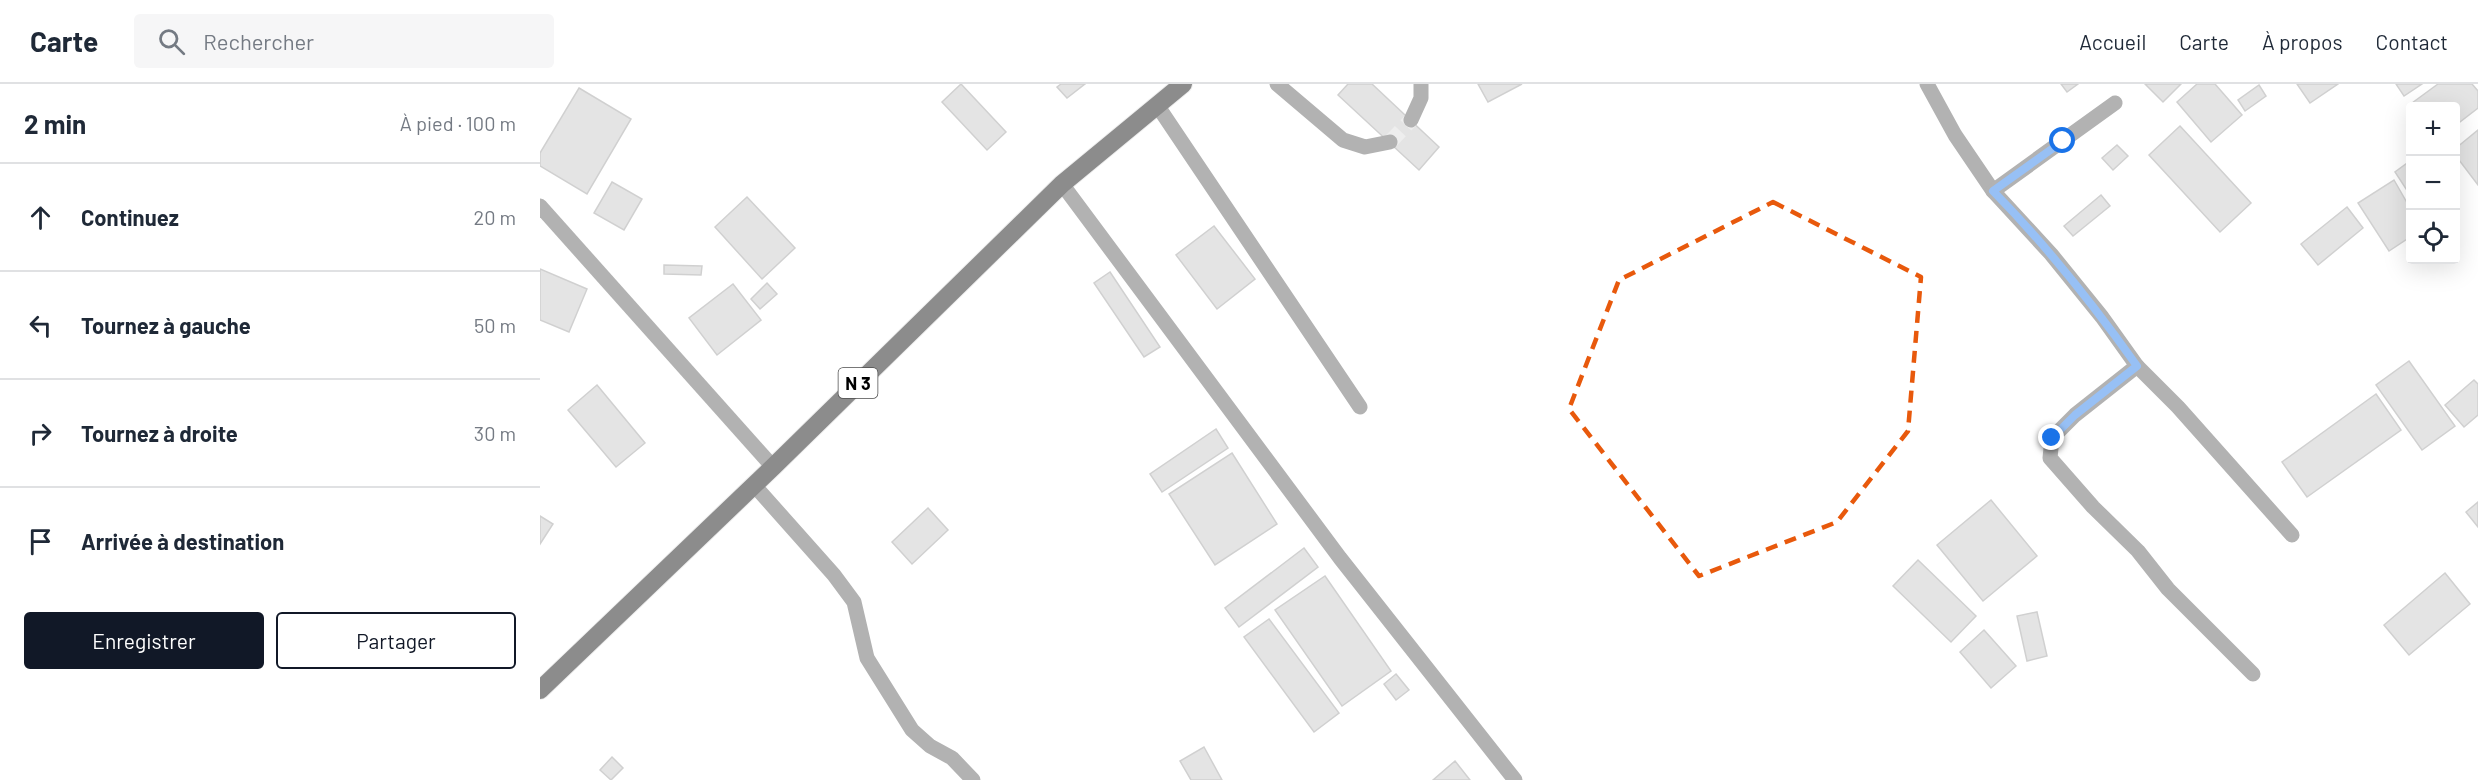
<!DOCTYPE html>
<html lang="fr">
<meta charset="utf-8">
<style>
body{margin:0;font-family:Barlow,sans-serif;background:#f6f6f7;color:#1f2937}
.controls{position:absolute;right:18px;top:18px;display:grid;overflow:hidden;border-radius:6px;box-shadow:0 6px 24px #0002}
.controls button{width:54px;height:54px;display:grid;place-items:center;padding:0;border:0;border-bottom:2px solid #e0e1e3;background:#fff;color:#1f2937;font:30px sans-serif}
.stop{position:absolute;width:18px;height:18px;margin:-14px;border:4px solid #1a73e8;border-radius:50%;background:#fff}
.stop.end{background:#1a73e8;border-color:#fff;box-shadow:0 2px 6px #0008}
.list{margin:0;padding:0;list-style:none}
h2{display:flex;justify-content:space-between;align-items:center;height:78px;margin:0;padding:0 24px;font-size:26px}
h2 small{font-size:20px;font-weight:400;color:#747a83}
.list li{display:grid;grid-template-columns:39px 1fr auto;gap:18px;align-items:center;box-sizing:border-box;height:108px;padding:0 24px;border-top:2px solid #e0e1e3}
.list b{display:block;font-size:22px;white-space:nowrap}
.list em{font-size:20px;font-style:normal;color:#747a83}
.actions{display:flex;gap:12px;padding:18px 24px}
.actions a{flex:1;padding:14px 0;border:2px solid #111827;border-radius:6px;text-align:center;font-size:21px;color:#111827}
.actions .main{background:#111827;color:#fff}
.icon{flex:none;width:33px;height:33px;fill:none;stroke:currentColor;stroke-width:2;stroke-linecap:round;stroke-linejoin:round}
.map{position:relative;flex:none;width:1938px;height:696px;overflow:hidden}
header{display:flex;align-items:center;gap:36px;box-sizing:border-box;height:84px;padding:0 30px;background:#fff;border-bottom:2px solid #e0e1e3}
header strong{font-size:28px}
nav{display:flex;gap:33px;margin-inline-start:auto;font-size:21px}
.search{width:420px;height:54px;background:#f6f6f7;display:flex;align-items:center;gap:15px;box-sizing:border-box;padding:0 21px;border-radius:6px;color:#747a83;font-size:22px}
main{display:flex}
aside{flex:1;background:#fff}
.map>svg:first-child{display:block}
.building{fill:#c4c4c4;stroke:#989898;stroke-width:1.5}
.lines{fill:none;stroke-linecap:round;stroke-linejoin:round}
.minor-tunnel{stroke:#d9d9d9;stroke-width:15;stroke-dasharray:15 8;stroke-linecap:butt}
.highway-casing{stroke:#dbdbdb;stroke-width:20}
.minor{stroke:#545454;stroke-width:15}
.highway{stroke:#000;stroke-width:18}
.route{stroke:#1a73e8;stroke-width:8}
.marked{fill:none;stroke:#e8590c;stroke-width:4.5;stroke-dasharray:12 8;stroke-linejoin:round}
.labels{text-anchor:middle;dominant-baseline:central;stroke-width:4.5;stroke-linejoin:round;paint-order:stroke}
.shield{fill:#fff;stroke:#4c4c4c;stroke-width:1.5}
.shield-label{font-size:18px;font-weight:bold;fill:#000}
</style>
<header>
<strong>Carte</strong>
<div class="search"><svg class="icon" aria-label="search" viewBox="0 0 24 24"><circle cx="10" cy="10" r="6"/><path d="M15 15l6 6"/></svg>Rechercher</div>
<nav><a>Accueil</a><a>Carte</a><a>À propos</a><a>Contact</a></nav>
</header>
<main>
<aside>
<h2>2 min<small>À pied · 100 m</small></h2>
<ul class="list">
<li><svg class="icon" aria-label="ahead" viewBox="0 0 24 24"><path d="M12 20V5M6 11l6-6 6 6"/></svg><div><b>Continuez</b></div><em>20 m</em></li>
<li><svg class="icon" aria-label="left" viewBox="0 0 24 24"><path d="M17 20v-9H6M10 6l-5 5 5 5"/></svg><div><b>Tournez à gauche</b></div><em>50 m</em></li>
<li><svg class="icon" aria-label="right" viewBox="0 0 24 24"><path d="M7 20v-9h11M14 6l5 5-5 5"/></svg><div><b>Tournez à droite</b></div><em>30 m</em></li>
<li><svg class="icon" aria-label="arrive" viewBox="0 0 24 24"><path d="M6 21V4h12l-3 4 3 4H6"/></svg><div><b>Arrivée à destination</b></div></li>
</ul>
<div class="actions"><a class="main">Enregistrer</a><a>Partager</a></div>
</aside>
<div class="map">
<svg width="1938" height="696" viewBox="0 0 1938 696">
<rect width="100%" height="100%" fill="#fff"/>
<g class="building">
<path d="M 421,0 L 466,48 L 447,66 L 402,18 Z"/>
<path d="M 521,0 L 545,0 L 527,14 L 517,3 Z"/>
<path d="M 808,0 L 832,0 L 899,63 L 879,86 L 798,11 Z"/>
<path d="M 938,0 L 982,0 L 948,18 Z"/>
<path d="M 1521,0 L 1538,0 L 1527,8 Z"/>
<path d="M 1605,0 L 1641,0 L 1623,18 Z"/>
<path d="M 1657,0 L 1675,0 L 1702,31 L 1671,58 L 1637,18 Z"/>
<path d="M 1757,0 L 1798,0 L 1770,19 Z"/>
<path d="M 1856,0 L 1882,0 L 1864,12 Z"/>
<path d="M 1898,0 L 1932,0 L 1938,7 L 1938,24 L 1916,41 L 1916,22 L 1875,22 L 1872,19 Z"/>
<path d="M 1719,1 L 1726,12 L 1705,27 L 1698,16 Z"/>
<path d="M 39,4 L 91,35 L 47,110 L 0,82 L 0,69 Z"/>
<path d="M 1640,42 L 1711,119 L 1680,148 L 1609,71 Z"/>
<path d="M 1938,46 L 1938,101 L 1916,72 L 1916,64 Z"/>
<path d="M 1577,61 L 1588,72 L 1573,86 L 1562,74 Z"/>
<path d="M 1870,77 L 1870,111 L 1855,88 Z"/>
<path d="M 1854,96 L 1870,124 L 1870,153 L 1849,167 L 1818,119 Z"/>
<path d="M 72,98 L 102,115 L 84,146 L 54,129 Z"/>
<path d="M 1561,111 L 1570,122 L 1533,152 L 1524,142 Z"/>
<path d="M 207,113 L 255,164 L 222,195 L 175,143 Z"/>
<path d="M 1807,123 L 1823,144 L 1778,181 L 1761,160 Z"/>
<path d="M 674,142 L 715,195 L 677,225 L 636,171 Z"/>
<path d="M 124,181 L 162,182 L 161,191 L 124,190 Z"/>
<path d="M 0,185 L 47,205 L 29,248 L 0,236 Z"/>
<path d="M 570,188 L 620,263 L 604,273 L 554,199 Z"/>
<path d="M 227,199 L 237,210 L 220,225 L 211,215 Z"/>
<path d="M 193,200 L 221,236 L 177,271 L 149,234 Z"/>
<path d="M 1869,277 L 1915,342 L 1882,366 L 1836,301 Z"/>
<path d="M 1934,296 L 1938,300 L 1938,331 L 1924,343 L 1905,321 Z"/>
<path d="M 57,301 L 105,359 L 76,383 L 28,326 Z"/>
<path d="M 1836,310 L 1861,346 L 1767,413 L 1742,378 Z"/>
<path d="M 676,345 L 688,364 L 622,408 L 610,390 Z"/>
<path d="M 692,369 L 737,440 L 675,481 L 629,410 Z"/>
<path d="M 1451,416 L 1497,472 L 1443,517 L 1397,461 Z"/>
<path d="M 1938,418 L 1938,443 L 1926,428 Z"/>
<path d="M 388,424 L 408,446 L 372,480 L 352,458 Z"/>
<path d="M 0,432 L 13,440 L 0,460 Z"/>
<path d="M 764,464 L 778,483 L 699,543 L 685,524 Z"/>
<path d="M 1378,476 L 1436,532 L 1411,558 L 1353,502 Z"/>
<path d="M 1905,489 L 1930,520 L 1869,571 L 1844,541 Z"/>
<path d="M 785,492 L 851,587 L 802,622 L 735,526 Z"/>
<path d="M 1497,528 L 1507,572 L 1487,577 L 1477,532 Z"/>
<path d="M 729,535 L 799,629 L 774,648 L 704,553 Z"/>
<path d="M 1444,546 L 1476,582 L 1451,604 L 1420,568 Z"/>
<path d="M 856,590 L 869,606 L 856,616 L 844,600 Z"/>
<path d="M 664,663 L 682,696 L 651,696 L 640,677 Z"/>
<path d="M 72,673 L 83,684 L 71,696 L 60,686 Z"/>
<path d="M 915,677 L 930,696 L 893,696 Z"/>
</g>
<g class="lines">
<path class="minor-tunnel" d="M 850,58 L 871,36"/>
<g class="highway-casing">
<path id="highway" d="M 0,606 L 233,383 L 522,100 L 643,0"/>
</g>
<g class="minor">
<path d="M 737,0 L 803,56 L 825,63 L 850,58"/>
<path d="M 1387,0 L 1415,51 L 1453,107 L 1511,170 L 1562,233 L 1597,282 L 1638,323 L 1752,451"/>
<path d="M 617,21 L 820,323"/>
<path d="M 871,36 L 881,14 L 881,0"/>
<path d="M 522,100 L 800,474 L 975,696"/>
<path d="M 1453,107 L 1575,19"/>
<path d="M 0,122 L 233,383"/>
<path d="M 1597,282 L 1535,331 L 1512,354 L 1510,374 L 1553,423 L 1598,467 L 1628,505 L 1713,590"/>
<path d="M 214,401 L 294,491 L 314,518 L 327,574 L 372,646 L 390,662 L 412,674 L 433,696"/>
</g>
<use href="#highway" class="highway"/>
</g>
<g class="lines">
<path class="route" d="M 1512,354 L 1535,331 L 1597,282 C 1553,220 1506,161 1453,107 L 1523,57"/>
</g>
<path d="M0 0H1938V696H0ZM 1233,118 L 1381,193 L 1368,347 L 1297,438 L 1159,492 L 1029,325 L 1079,196 Z" fill="#fff" fill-opacity=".55" fill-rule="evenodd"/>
<path class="marked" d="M 1233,118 L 1381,193 L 1368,347 L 1297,438 L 1159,492 L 1029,325 L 1079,196 Z"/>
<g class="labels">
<rect class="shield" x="298.5" y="284" width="39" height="30" rx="4.5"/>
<g class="shield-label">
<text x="318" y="299">N 3</text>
</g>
</g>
</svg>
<div class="controls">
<button>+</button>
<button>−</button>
<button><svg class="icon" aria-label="locate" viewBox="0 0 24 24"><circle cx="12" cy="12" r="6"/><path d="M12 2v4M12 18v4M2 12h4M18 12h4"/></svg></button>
</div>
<div class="stop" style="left:1523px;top:57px"></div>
<div class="stop end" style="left:1512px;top:354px"></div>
</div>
</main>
